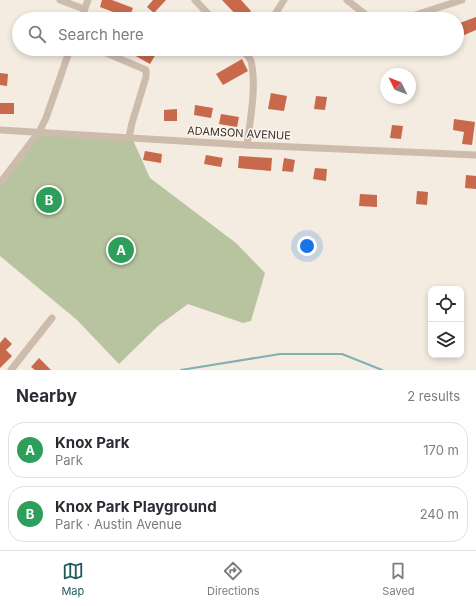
<!DOCTYPE html>
<meta charset="utf-8">
<style>
body{margin:0;font-family:Inter,sans-serif;background:#f7f7f7;color:#2b2b33}
.controls{position:absolute;right:12px;bottom:12px;display:grid;overflow:hidden;border-radius:8px;box-shadow:0 2px 6px #0003}
.controls button{width:36px;height:36px;display:grid;place-items:center;padding:0;border:0;border-bottom:1px solid #e1e1e2;background:#fff;color:#2b2b33;font:20px sans-serif}
.compass{position:absolute;left:380px;top:68px;width:36px;height:36px;border-radius:50%;background:#fff;box-shadow:0 2px 6px #0003;rotate:313deg}
.you{position:absolute;left:307px;top:246px;width:14px;height:14px;margin:-10px;border:3px solid #fff;border-radius:50%;background:#1a73e8;box-shadow:0 0 0 6px #1a73e833}
.badge{display:grid;place-items:center;width:26px;height:26px;border-radius:50%;background:#1f5a5e;color:#fff;font-size:13px;font-weight:700}
.pin{position:absolute;translate:-50% -50%;border:2px solid #fff;box-shadow:0 1px 4px #0006}
.list{margin:0;padding:0;list-style:none}
h2{display:flex;justify-content:space-between;align-items:center;height:52px;margin:0;padding:0 16px;font-size:17px}
h2 small{font-size:13px;font-weight:400;color:#7c7c81}
.list li{display:grid;grid-template-columns:26px 1fr auto;gap:12px;align-items:center;box-sizing:border-box;height:56px;margin:0 8px 8px;padding:0 8px;border:1px solid #e1e1e2;border-radius:16px}
.list b{display:block;font-size:15px;white-space:nowrap}
.list p{margin:0;font-size:13px;white-space:nowrap;color:#7c7c81}
.list em{font-size:13px;font-style:normal;color:#7c7c81}
.icon{flex:none;width:22px;height:22px;fill:none;stroke:currentColor;stroke-width:2;stroke-linecap:round;stroke-linejoin:round}
.map{position:relative;flex:none;width:476px;height:370px;overflow:hidden}
.search{position:absolute;background:#fff;box-shadow:0 2px 6px #0003;left:12px;right:12px;top:12px;height:44px;display:flex;align-items:center;gap:10px;box-sizing:border-box;padding:0 14px;border-radius:22px;color:#7c7c81;font-size:15px}
.sheet{height:180px;background:#fff}
nav{display:flex;justify-content:space-around;align-items:center;box-sizing:border-box;height:56px;border-top:1px solid #e1e1e2;background:#fff;font-size:11px;color:#7c7c81}
nav a{display:grid;justify-items:center;gap:2px}
nav .on{color:#1f5a5e}
.map>svg:first-child{display:block}
.green{fill:#b8c4a0}
.lines{fill:none;stroke-linecap:round;stroke-linejoin:round}
.stream{stroke:#7fb0b2;stroke-width:2}
.building{fill:#c8694b}
.minor{stroke:#cdbbac;stroke-width:7}
.labels{text-anchor:middle;dominant-baseline:central;stroke-width:3;stroke-linejoin:round;paint-order:stroke}
.street-label{font-size:11px;fill:#3b302b;stroke:#fbf5ee}
</style>
<div class="map">
<svg width="476" height="370" viewBox="0 0 476 370">
<rect width="100%" height="100%" fill="#f4ebe1"/>
<path class="green" d="M 39,132 L 132,138 L 150,178 L 236,243 L 265,273 L 251,321 L 243,323 L 188,304 L 158,326 L 119,364 L 77,320 L 0,256 L 0,183 Z"/>
<g class="lines">
<path class="stream" d="M 181,370 L 280,354 L 342,354 L 382,370"/>
</g>
<g class="building">
<path d="M 102,0 L 112,0 L 133,8 L 129,18 L 100,7 Z"/>
<path d="M 153,0 L 166,0 L 154,13 L 147,7 Z"/>
<path d="M 222,0 L 241,0 L 251,11 L 242,19 L 240,19 Z"/>
<path d="M 476,17 L 476,30 L 457,38 L 457,24 Z"/>
<path d="M 123,49 L 159,49 L 150,64 Z"/>
<path d="M 242,59 L 248,71 L 223,85 L 216,74 Z"/>
<path d="M 0,73 L 8,74 L 7,86 L 0,85 Z"/>
<path d="M 271,93 L 287,96 L 284,111 L 268,109 Z"/>
<path d="M 316,96 L 327,97 L 325,110 L 314,109 Z"/>
<rect x="0" y="103" width="14" height="11"/>
<path d="M 195,105 L 213,108 L 211,118 L 194,115 Z"/>
<path d="M 177,109 L 177,121 L 164,121 L 164,110 Z"/>
<path d="M 221,114 L 239,117 L 237,127 L 219,124 Z"/>
<path d="M 454,119 L 475,122 L 472,145 L 462,144 L 464,132 L 453,130 Z"/>
<path d="M 392,125 L 403,126 L 401,139 L 390,138 Z"/>
<path d="M 145,151 L 162,154 L 161,163 L 143,160 Z"/>
<path d="M 206,155 L 223,158 L 221,167 L 204,164 Z"/>
<path d="M 239,156 L 272,158 L 271,171 L 238,168 Z"/>
<path d="M 284,158 L 295,160 L 293,172 L 282,171 Z"/>
<path d="M 315,168 L 327,169 L 326,181 L 313,179 Z"/>
<path d="M 466,175 L 476,176 L 476,189 L 465,188 Z"/>
<path d="M 417,191 L 428,192 L 427,205 L 416,204 Z"/>
<path d="M 360,194 L 377,195 L 377,207 L 359,206 Z"/>
<path d="M 5,337 L 12,344 L 6,350 L 12,356 L 0,368 L 0,343 Z"/>
<path d="M 39,358 L 51,370 L 35,370 L 31,367 Z"/>
</g>
<g class="lines">
<g class="minor">
<path d="M 60,0 L 84,9"/>
<path d="M 195,0 L 213,19"/>
<path d="M 347,0 L 366,15 L 375,19"/>
<path d="M 81,19 L 88,0"/>
<path d="M 272,19 L 284,0"/>
<path d="M 403,19 L 462,0"/>
<path d="M 97,49 L 146,70 L 146,77 L 132,123 L 129,137"/>
<path d="M 242,49 C 245,53 249,56 251,61 C 257,85 250,121 247,145"/>
<path d="M 248,56 L 253,49"/>
<path d="M 0,130 L 247,145 L 476,155"/>
<path d="M 0,183 L 39,132 L 46,118 L 70,49"/>
<path d="M 11,370 L 52,318"/>
</g>
</g>
<g class="labels">
<g class="street-label">
<text transform="translate(239 133) rotate(3)">ADAMSON AVENUE</text>
</g>
</g>
</svg>
<div class="controls">
<button><svg class="icon" aria-label="locate" viewBox="0 0 24 24"><circle cx="12" cy="12" r="6"/><path d="M12 2v4M12 18v4M2 12h4M18 12h4"/></svg></button>
<button><svg class="icon" aria-label="layers" viewBox="0 0 24 24"><path d="M12 4l9 5-9 5-9-5zM3 14l9 5 9-5"/></svg></button>
</div>
<svg class="compass" viewBox="-18 -18 36 36"><path d="M0-13l5 13h-10z" fill="#e53935"/><path d="M0 13l5-13h-10z" fill="#7c7c81"/></svg>
<div class="you"></div>
<div class="pin badge" style="left:121px;top:250px;background:#2e9e5b">A</div>
<div class="pin badge" style="left:49px;top:200px;background:#2e9e5b">B</div>
<div class="search"><svg class="icon" aria-label="search" viewBox="0 0 24 24"><circle cx="10" cy="10" r="6"/><path d="M15 15l6 6"/></svg>Search here</div>
</div>
<section class="sheet">
<h2>Nearby<small>2 results</small></h2>
<ul class="list">
<li><span class="badge" style="background:#2e9e5b">A</span><div><b>Knox Park</b><p>Park</p></div><em>170 m</em></li>
<li><span class="badge" style="background:#2e9e5b">B</span><div><b>Knox Park Playground</b><p>Park · Austin Avenue</p></div><em>240 m</em></li>
</ul>
</section>
<nav>
<a class="on"><svg class="icon" aria-label="map" viewBox="0 0 24 24"><path d="M3 6l6-2 6 2 6-2v14l-6 2-6-2-6 2zM9 4v14M15 6v14"/></svg>Map</a>
<a><svg class="icon" aria-label="directions" viewBox="0 0 24 24"><path d="M12 3l9 9-9 9-9-9zM9 14v-3h6M13 9l2 2-2 2"/></svg>Directions</a>
<a><svg class="icon" aria-label="saved" viewBox="0 0 24 24"><path d="M7 4h10v16l-5-4-5 4z"/></svg>Saved</a>
</nav>
